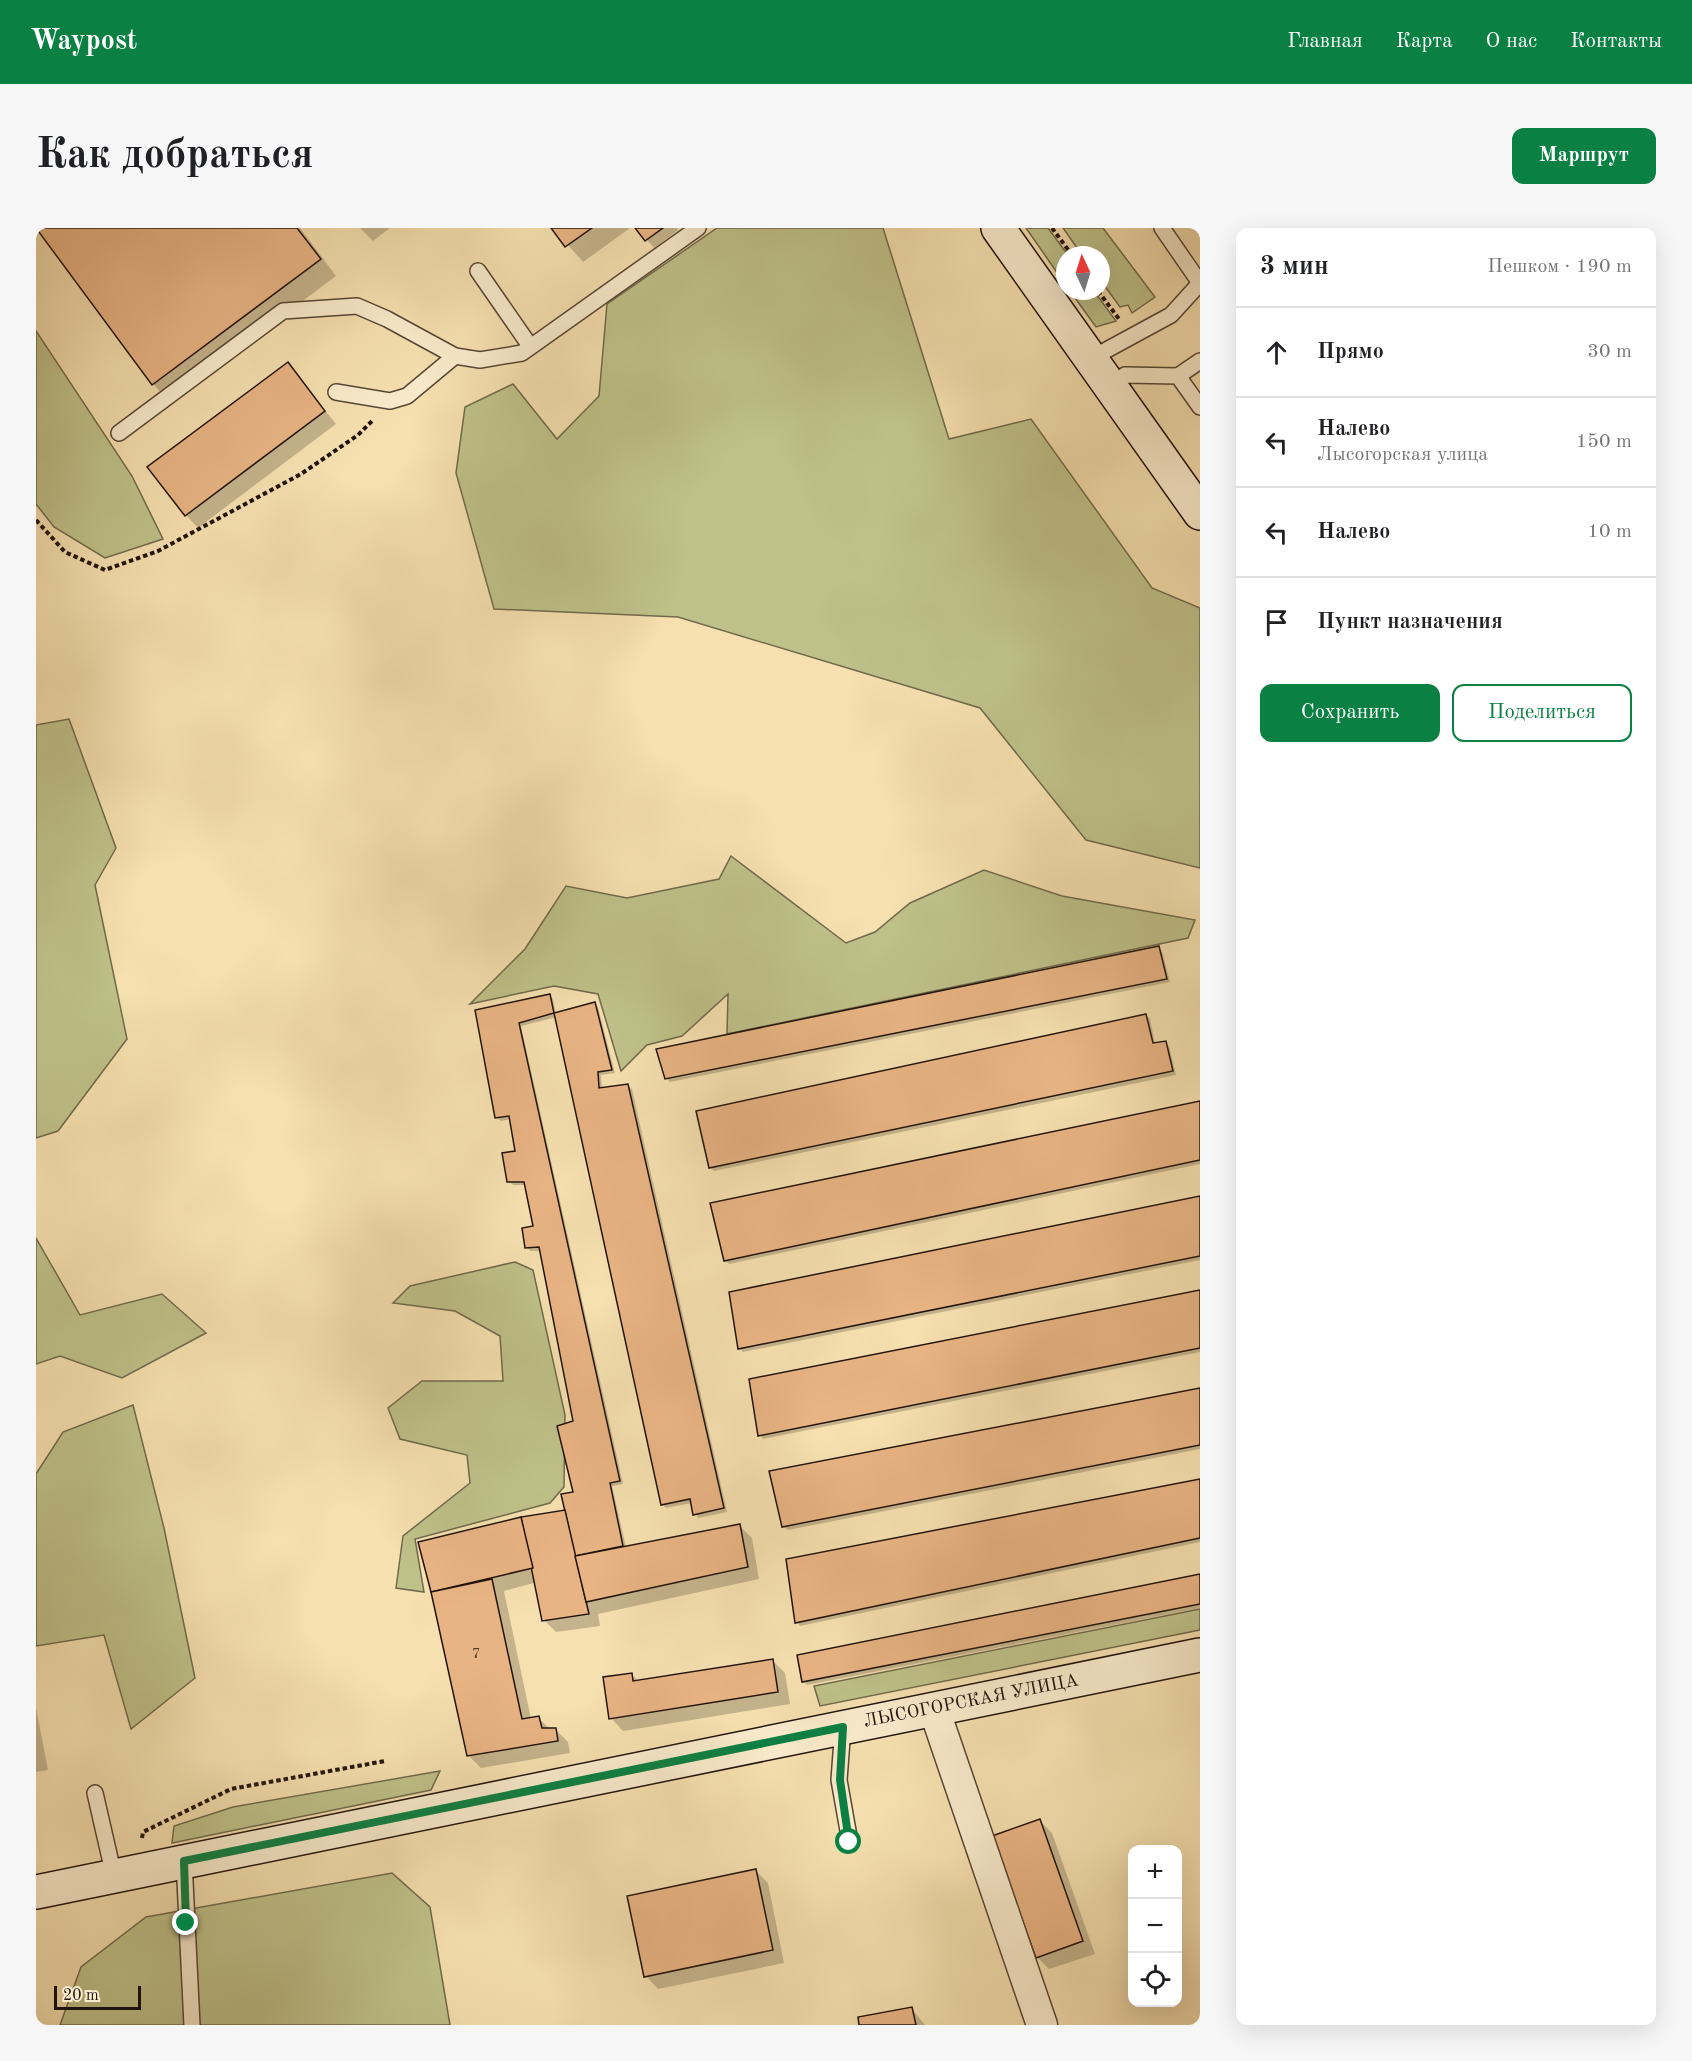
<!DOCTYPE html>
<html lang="ru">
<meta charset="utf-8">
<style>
body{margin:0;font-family:"Old Standard TT",serif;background:#f6f6f6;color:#202124}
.controls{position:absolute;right:18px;bottom:18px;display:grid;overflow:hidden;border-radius:12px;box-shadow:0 6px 24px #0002}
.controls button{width:54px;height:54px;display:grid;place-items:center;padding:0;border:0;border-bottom:2px solid #e0e0e0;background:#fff;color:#202124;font:30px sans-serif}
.compass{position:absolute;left:1020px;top:18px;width:54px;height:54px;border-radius:50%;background:#fff;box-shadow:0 6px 24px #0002;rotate:356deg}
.scale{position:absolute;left:18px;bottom:15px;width:87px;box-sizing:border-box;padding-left:6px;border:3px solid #21140d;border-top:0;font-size:16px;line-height:21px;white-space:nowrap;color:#21140d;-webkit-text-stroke:4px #f9ebcc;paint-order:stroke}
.stop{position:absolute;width:18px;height:18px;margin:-14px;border:4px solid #0b8043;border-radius:50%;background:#fff}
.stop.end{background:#0b8043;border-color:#fff;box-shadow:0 2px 6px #0008}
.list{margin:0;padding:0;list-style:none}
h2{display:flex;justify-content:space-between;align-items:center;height:78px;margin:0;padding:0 24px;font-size:26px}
h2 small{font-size:20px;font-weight:400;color:#757577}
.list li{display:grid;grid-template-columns:39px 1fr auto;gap:18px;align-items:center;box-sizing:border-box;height:90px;padding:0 24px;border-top:2px solid #e0e0e0}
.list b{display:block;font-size:22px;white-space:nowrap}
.list p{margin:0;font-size:20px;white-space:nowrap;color:#757577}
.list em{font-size:20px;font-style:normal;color:#757577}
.actions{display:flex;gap:12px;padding:18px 24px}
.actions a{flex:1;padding:14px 0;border:2px solid #0b8043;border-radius:12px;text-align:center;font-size:21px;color:#0b8043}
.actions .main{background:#0b8043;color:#fff}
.icon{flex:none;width:33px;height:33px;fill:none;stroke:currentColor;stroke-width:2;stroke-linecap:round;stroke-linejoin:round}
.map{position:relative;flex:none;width:1164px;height:1797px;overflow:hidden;border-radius:12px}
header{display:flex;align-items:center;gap:36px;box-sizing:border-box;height:84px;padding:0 30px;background:#0b8043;color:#fff}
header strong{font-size:28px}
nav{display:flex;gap:33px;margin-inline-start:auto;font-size:21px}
.intro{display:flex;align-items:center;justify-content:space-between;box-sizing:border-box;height:144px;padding:0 36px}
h1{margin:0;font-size:42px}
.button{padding:15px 27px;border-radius:12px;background:#0b8043;color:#fff;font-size:21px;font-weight:700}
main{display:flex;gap:36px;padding:0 36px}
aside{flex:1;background:#fff;border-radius:12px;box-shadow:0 6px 24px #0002}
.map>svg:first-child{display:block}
.green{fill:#bfc18a;stroke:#706a4c;stroke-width:1.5}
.shadow{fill:#0003}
.building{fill:#e9b484;stroke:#21140d;stroke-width:1.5}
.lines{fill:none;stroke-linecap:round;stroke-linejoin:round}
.lane-casing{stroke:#564736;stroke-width:18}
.street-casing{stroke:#564736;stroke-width:33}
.secondary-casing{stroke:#21140d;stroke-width:36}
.path{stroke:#21140d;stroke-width:4;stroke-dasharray:4.5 3;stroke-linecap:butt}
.lane{stroke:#f9ebcc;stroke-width:15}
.street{stroke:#f9ebcc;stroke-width:30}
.secondary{stroke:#f9ebcc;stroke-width:33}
.route{stroke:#0b8043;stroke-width:8}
.labels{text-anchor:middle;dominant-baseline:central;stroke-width:4.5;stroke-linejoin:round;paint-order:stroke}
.number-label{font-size:15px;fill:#533c2b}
.street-label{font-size:18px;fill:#21140d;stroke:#f9ebcc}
</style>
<header>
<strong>Waypost</strong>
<nav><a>Главная</a><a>Карта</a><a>О нас</a><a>Контакты</a></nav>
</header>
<div class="intro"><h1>Как добраться</h1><a class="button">Маршрут</a></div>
<main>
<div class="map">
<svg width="1164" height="1797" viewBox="0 0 1164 1797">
<rect width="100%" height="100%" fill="#f6e0b0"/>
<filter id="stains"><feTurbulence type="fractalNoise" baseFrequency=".00333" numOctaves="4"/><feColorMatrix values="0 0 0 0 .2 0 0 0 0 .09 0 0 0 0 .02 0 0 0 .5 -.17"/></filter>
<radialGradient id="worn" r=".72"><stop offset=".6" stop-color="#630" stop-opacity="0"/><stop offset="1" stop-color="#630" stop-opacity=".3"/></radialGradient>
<g class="green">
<path d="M 681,0 L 847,0 L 913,211 L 995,191 L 1116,360 L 1164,380 L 1164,640 L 1050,612 L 944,480 L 642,389 L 458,381 L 420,245 L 429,179 L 477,156 L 521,211 L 563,168 L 571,76 Z"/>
<path d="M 990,0 L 1012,0 L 1032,27 L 1029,27 L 1029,56 Z"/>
<path d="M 1027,0 L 1067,0 L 1119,69 L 1096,85 L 1092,77 L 1084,79 L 1065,53 L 1065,27 L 1046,27 Z"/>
<path d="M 1034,63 L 1058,63 L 1080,93 L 1060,99 Z"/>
<path d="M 0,103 L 96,248 L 127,311 L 69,330 L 18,299 L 0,276 Z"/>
<path d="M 33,491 L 80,620 L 59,657 L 91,811 L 22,903 L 0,910 L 0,497 Z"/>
<path d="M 695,628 L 810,715 L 839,704 L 874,675 L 948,642 L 1026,668 L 1159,692 L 1152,710 L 691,806 L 692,766 L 646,808 L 611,817 L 585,843 L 562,766 L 518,758 L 434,776 L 489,721 L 530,658 L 591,670 L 683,651 Z"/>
<path d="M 0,1010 L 44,1087 L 126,1066 L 170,1105 L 86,1150 L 24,1128 L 0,1136 Z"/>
<path d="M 479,1034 L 497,1042 L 529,1187 L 528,1259 L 514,1275 L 379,1311 L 388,1364 L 360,1360 L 367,1308 L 434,1255 L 431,1227 L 364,1211 L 352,1180 L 386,1153 L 467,1153 L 464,1108 L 419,1083 L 357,1075 L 374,1058 Z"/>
<path d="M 97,1177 L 128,1300 L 159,1450 L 95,1501 L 68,1407 L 0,1418 L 0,1246 L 27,1204 Z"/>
<path d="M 1164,1381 L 1164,1402 L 784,1478 L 778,1458 Z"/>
<path d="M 404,1543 L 395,1562 L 136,1615 L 138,1598 L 197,1579 Z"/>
<path d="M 356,1645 L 394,1679 L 414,1797 L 24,1797 L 45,1739 L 110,1689 Z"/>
</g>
<g class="shadow">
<path d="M 0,0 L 264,0 L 300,48 L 133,173 L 117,156 Z"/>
<path d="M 324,0 L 354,0 L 337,13 Z"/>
<path d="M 517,0 L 594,0 L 547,34 Z"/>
<path d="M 601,0 L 641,0 L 642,2 L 618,20 Z"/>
<path d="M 252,136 L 300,196 L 162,300 L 150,287 Z"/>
<path d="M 1122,720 L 1126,723 L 1134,754 L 634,854 L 630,850 Z"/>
<path d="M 513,767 L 517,771 L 520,786 L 558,775 L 562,779 L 579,845 L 565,847 L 566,861 L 592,858 L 596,861 L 691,1284 L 662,1290 L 656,1275 L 630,1280 L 626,1276 L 521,789 L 485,798 L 587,1256 L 576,1258 L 590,1319 L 703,1297 L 716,1310 L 723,1351 L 562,1386 L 564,1398 L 520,1404 L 508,1392 L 501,1354 L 468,1363 L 495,1491 L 502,1490 L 514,1501 L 519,1501 L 532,1514 L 534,1525 L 445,1540 L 432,1527 L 384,1315 L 531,1283 L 539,1265 L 539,1194 L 505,1023 L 495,1023 L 491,1020 L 498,999 L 490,957 L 477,957 L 473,953 L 480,924 L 475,891 L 465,893 L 461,890 L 441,784 Z"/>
<path d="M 1110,787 L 1114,791 L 1119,816 L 1130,815 L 1133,818 L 1140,847 L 678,943 L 674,939 Z"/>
<path d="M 1164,874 L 1164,936 L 693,1036 L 689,1032 Z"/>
<path d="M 1164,970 L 1164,1032 L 707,1124 L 703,1120 Z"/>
<path d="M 1164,1064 L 1164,1124 L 727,1211 L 724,1207 Z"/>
<path d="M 1164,1161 L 1164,1221 L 752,1302 L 748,1299 Z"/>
<path d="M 1164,1252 L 1164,1314 L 764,1398 L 761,1394 Z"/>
<path d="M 1164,1348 L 1164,1380 L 771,1457 L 767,1453 Z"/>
<path d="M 736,1432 L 749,1445 L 754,1476 L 587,1503 L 575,1490 L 595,1446 L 603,1454 Z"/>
<path d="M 0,1480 L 12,1542 L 0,1544 Z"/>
<path d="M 1003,1592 L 1016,1605 L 1059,1726 L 1013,1741 L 1001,1729 Z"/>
<path d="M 719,1642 L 732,1655 L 748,1735 L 622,1761 L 610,1748 Z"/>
<path d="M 875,1780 L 889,1797 L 825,1797 Z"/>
</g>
<g class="building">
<path d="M 0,0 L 261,0 L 285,31 L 116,157 Z"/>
<path d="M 515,0 L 556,0 L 529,19 Z"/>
<path d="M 599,0 L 627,0 L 609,13 Z"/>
<path d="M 252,134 L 289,183 L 149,288 L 111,239 Z"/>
<path d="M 1123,718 L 1131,751 L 629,851 L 620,821 Z"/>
<path d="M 514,766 L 518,785 L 483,795 L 584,1253 L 574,1255 L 587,1318 L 539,1328 L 525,1266 L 537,1264 L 521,1198 L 537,1193 L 503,1019 L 489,1020 L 486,1000 L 497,998 L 488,954 L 471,954 L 466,925 L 479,923 L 473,888 L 459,890 L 439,782 Z"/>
<path d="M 559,774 L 576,842 L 562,844 L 563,860 L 592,856 L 688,1280 L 657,1287 L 654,1271 L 625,1277 L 518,785 Z"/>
<path d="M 1110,786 L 1117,815 L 1130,813 L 1137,843 L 673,940 L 660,883 Z"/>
<path d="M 1164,873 L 1164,932 L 688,1033 L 674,975 Z"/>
<path d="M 1164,968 L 1164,1028 L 702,1121 L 693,1064 Z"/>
<path d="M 1164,1062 L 1164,1120 L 722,1208 L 713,1151 Z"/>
<path d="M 1164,1160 L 1164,1217 L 746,1299 L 733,1243 Z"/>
<path d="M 1164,1251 L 1164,1310 L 759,1395 L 750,1331 Z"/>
<path d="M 529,1282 L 553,1386 L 506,1393 L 485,1289 Z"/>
<path d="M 485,1289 L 497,1340 L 395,1364 L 382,1314 Z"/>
<path d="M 704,1296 L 712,1339 L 550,1374 L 539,1328 Z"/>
<path d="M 1164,1346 L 1164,1376 L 766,1454 L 761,1427 Z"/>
<path d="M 456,1351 L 486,1491 L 503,1488 L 506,1500 L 520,1500 L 522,1513 L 431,1528 L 395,1364 Z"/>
<path d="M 737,1431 L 742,1464 L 573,1491 L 567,1449 L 596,1445 L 597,1453 Z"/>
<path d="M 1004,1591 L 1047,1713 L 1000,1730 L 956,1608 Z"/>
<path d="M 720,1641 L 737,1722 L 608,1749 L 591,1668 Z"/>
<path d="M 876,1779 L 880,1797 L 823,1797 L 822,1789 Z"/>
</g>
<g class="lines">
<g class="lane-casing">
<g id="lane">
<path d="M 1126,0 L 1164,55"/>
<path d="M 442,43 L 494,118"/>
<path d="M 1054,131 L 1135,87 L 1164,55"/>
<path d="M 1142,148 L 1164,133"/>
<path d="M 1073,157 L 1089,147 L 1142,148 L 1164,179"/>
<path d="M 300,164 L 354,173 L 371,168 L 419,128"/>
<path d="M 83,205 L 247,83 L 321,78 L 351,91 L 419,128 L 444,132 L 486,125 L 662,0"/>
<path d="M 807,1499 L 803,1552 L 814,1614"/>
<path d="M 59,1565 L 78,1648"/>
<path d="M 148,1633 L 156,1797"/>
</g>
</g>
<g class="street-casing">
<path id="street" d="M 898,1481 L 1006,1797"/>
</g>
<g class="secondary-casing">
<g id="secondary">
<path d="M 962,0 L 1164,285"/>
<path d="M 0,1664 L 1164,1427"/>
</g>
</g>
<g class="path">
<path d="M 1016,0 L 1036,27"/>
<path d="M 1062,63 L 1083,91"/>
<path d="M 0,292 L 29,324 L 69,342 L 122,323 L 265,246 L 322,207 L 337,192"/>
<path d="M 106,1610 L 107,1604 L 195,1561 L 349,1533"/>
</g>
<use href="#lane" class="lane"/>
<use href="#street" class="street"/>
<use href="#secondary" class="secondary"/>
</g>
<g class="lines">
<path class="route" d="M 150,1695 L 148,1633 L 807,1499 L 804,1552 L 813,1614"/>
</g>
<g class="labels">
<g class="number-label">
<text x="440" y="1426">7</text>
</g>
<g class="street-label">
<text transform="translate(935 1473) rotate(-11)">ЛЫСОГОРСКАЯ УЛИЦА</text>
</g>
</g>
<rect width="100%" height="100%" filter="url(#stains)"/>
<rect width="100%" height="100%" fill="url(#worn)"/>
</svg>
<div class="controls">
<button>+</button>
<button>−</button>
<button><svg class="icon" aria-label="locate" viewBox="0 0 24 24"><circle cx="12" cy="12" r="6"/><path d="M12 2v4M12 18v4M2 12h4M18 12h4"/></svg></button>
</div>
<svg class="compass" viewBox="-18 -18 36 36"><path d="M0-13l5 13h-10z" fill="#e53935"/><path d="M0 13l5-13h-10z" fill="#757577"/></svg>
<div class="scale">20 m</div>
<div class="stop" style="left:813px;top:1614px"></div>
<div class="stop end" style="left:150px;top:1695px"></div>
</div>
<aside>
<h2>3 мин<small>Пешком · 190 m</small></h2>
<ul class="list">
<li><svg class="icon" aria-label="ahead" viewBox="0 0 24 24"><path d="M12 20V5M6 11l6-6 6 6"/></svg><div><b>Прямо</b></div><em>30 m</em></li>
<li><svg class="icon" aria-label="left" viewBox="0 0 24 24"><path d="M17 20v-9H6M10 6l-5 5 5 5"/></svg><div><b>Налево</b><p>Лысогорская улица</p></div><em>150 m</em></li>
<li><svg class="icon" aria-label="left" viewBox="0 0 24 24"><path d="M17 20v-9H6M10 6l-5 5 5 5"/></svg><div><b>Налево</b></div><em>10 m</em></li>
<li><svg class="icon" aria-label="arrive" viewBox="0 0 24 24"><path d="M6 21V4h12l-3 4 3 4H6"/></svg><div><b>Пункт назначения</b></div></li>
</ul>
<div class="actions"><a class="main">Сохранить</a><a>Поделиться</a></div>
</aside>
</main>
